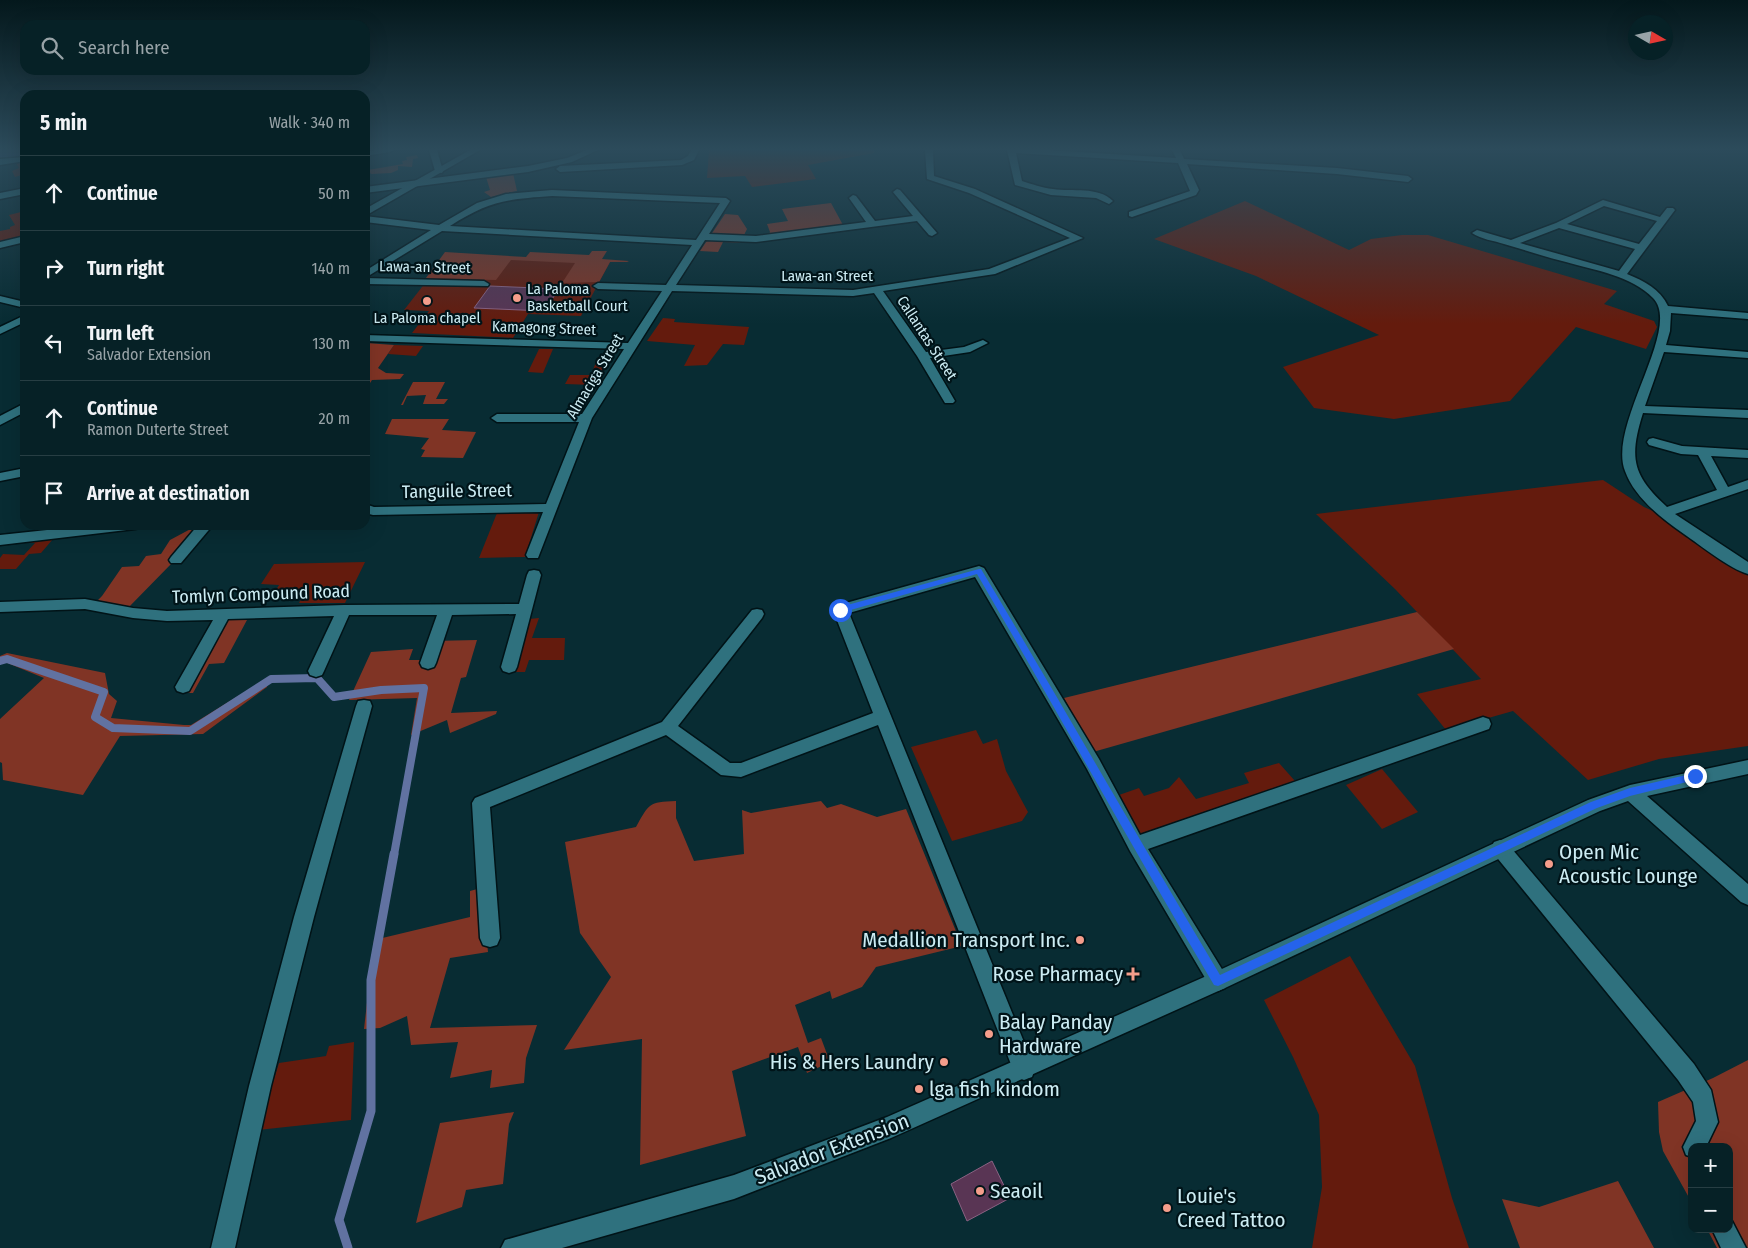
<!DOCTYPE html>
<meta charset="utf-8">
<style>
body{margin:0;font-family:"Fira Sans Condensed",sans-serif;background:#0f292e;color:#f1f3f6}
.controls{position:absolute;right:15px;bottom:15px;display:grid;overflow:hidden;border-radius:10px;box-shadow:0 5px 20px #0002}
.controls button{width:45px;height:45px;display:grid;place-items:center;padding:0;border:0;border-bottom:1px solid #273e43;background:#062126;color:#f1f3f6;font:25px sans-serif}
.compass{position:absolute;left:1628px;top:15px;width:45px;height:45px;border-radius:50%;background:#062126;box-shadow:0 5px 20px #0002;rotate:99deg}
.stop{position:absolute;width:15px;height:15px;margin:-11px;border:4px solid #2563eb;border-radius:50%;background:#fff}
.stop.end{background:#2563eb;border-color:#fff;box-shadow:0 1px 5px #0008}
.list{margin:0;padding:0;list-style:none}
h2{display:flex;justify-content:space-between;align-items:center;height:65px;margin:0;padding:0 20px;font-size:21px}
h2 small{font-size:16px;font-weight:400;color:#98a3a7}
.list li{display:grid;grid-template-columns:32px 1fr auto;gap:15px;align-items:center;box-sizing:border-box;height:75px;padding:0 20px;border-top:1px solid #273e43}
.list b{display:block;font-size:19px;white-space:nowrap}
.list p{margin:0;font-size:16px;white-space:nowrap;color:#98a3a7}
.list em{font-size:16px;font-style:normal;color:#98a3a7}
.icon{flex:none;width:28px;height:28px;fill:none;stroke:currentColor;stroke-width:2;stroke-linecap:round;stroke-linejoin:round}
.map{position:relative;flex:none;width:1748px;height:1248px;overflow:hidden}
.search{position:absolute;background:#062126;box-shadow:0 5px 20px #0002;left:20px;top:20px;width:350px;height:55px;display:flex;align-items:center;gap:12px;box-sizing:border-box;padding:0 18px;border-radius:15px;color:#98a3a7;font-size:19px}
.panel{position:absolute;background:#062126;box-shadow:0 5px 20px #0002;left:20px;top:90px;width:350px;height:440px;border-radius:15px}
.map>svg:first-child{display:block}
.green{fill:#641b0d}
.forest{fill:#803425}
.lines{fill:none;stroke-linecap:round;stroke-linejoin:round}
.stream-far1{stroke:#6172a1;stroke-width:8}
.stream{stroke:#6172a1;stroke-width:9}
.river{fill:#333e7e;fill-rule:evenodd}
.building{fill:#593554;stroke:#8a6283}
.street-casing{stroke:#011317;stroke-width:3}
.secondary-casing{stroke:#011317;stroke-width:3}
.street{fill:#2f717e;fill-rule:evenodd}
.secondary{fill:#2f717e;fill-rule:evenodd}
.route{fill:#2563eb}
.poi-dot{fill:#f49d8b;stroke:#001419;stroke-width:2}
.labels{text-anchor:middle;dominant-baseline:central;stroke-width:4.5;stroke-linejoin:round;paint-order:stroke}
.far-street-label{font-size:15px;fill:#ccecf3;stroke:#001419}
.far-poi-label{font-size:15px;fill:#ccecf3;stroke:#001419;text-anchor:start}
.street-label{font-size:18px;fill:#ccecf3;stroke:#001419}
.near-poi-label{font-size:21px;fill:#ccecf3;stroke:#001419;text-anchor:start}
.near-street-label{font-size:21px;fill:#ccecf3;stroke:#001419}
</style>
<div class="map">
<svg width="1748" height="1248" viewBox="0 0 1748 1248">
<rect width="100%" height="100%" fill="#082c33"/>
<g class="green">
<path d="M 709,150 L 874,150 L 874,153 L 808,165 L 816,179 L 752,187 L 745,176 L 707,178 Z"/>
<path d="M 25,151 L 25,174 L 15,177 L 12,171 L 19,168 L 13,159 L 0,161 L 0,156 Z"/>
<path d="M 1245,201 L 1349,250 L 1371,239 L 1402,235 L 1428,235 L 1617,291 L 1604,304 L 1654,321 L 1657,327 L 1646,349 L 1576,327 L 1510,401 L 1394,419 L 1314,408 L 1283,367 L 1379,335 L 1256,276 L 1154,239 Z"/>
<path d="M 25,211 L 25,236 L 0,243 L 0,231 L 10,229 L 10,227 L 15,225 L 9,215 Z"/>
<path d="M 447,255 L 610,262 L 581,316 L 528,314 L 513,338 L 412,333 L 429,311 L 404,310 Z"/>
<path d="M 663,318 L 675,319 L 674,322 L 749,327 L 744,345 L 723,344 L 707,365 L 684,366 L 695,345 L 647,341 Z"/>
<path d="M 394,345 L 423,346 L 416,356 L 388,354 Z"/>
<path d="M 539,349 L 553,349 L 543,373 L 528,372 Z"/>
<path d="M 598,357 L 612,357 L 593,385 L 565,384 L 570,375 L 591,375 Z"/>
<path d="M 1603,480 L 1644,507 L 1664,516 L 1748,572 L 1748,746 L 1659,759 L 1588,780 L 1513,711 L 1446,730 L 1417,694 L 1481,679 L 1395,589 L 1316,514 Z"/>
<path d="M 539,512 L 525,557 L 479,558 L 497,513 Z"/>
<path d="M 53,539 L 41,553 L 29,554 L 16,569 L 0,569 L 0,558 L 3,554 L 24,555 L 35,543 L 12,542 Z"/>
<path d="M 365,562 L 345,603 L 299,603 L 303,595 L 273,595 L 279,585 L 261,584 L 274,564 Z"/>
<path d="M 539,618 L 532,638 L 565,638 L 564,660 L 529,660 L 525,672 L 515,672 L 529,619 Z"/>
<path d="M 976,730 L 983,744 L 997,739 L 1006,771 L 1028,812 L 1022,821 L 952,841 L 911,747 Z"/>
<path d="M 1279,763 L 1295,781 L 1140,834 L 1119,795 L 1139,788 L 1144,796 L 1169,788 L 1179,777 L 1196,799 L 1249,783 L 1244,773 Z"/>
<path d="M 1382,769 L 1418,812 L 1382,829 L 1346,785 Z"/>
<path d="M 1350,956 L 1415,1066 L 1452,1198 L 1469,1248 L 1312,1248 L 1322,1187 L 1319,1115 L 1293,1057 L 1264,1000 Z"/>
<path d="M 354,1042 L 351,1120 L 258,1130 L 279,1063 L 326,1056 L 329,1046 Z"/>
</g>
<g class="forest">
<path d="M 417,155 L 418,158 L 413,159 L 412,167 L 398,166 L 398,170 L 391,173 L 371,174 L 368,170 L 403,164 L 402,161 L 407,160 L 406,157 Z"/>
<path d="M 513,173 L 517,191 L 491,197 L 484,192 L 490,190 L 486,177 Z"/>
<path d="M 831,203 L 843,225 L 769,234 L 770,232 L 767,224 L 788,221 L 782,209 Z"/>
<path d="M 725,214 L 738,215 L 747,229 L 740,243 L 723,242 L 718,252 L 700,251 Z"/>
<path d="M 592,251 L 607,251 L 602,259 L 629,261 L 627,262 L 610,262 L 599,282 L 562,283 L 575,263 L 511,260 L 496,280 L 426,278 L 445,252 L 526,257 L 530,252 L 589,255 Z"/>
<path d="M 366,343 L 394,345 L 378,368 L 386,373 L 404,374 L 400,379 L 372,380 L 368,386 L 365,386 Z"/>
<path d="M 413,382 L 445,382 L 436,399 L 448,399 L 444,404 L 423,404 L 426,395 L 407,396 L 403,405 L 401,405 Z"/>
<path d="M 392,419 L 449,419 L 442,430 L 476,432 L 463,458 L 421,457 L 425,450 L 421,449 L 429,438 L 385,434 Z"/>
<path d="M 198,525 L 202,525 L 168,562 L 172,563 L 127,609 L 96,602 L 102,596 L 122,567 L 139,566 L 146,556 L 161,554 L 170,540 Z"/>
<path d="M 1417,612 L 1454,649 L 1093,752 L 1064,698 Z"/>
<path d="M 225,620 L 247,620 L 224,663 L 209,664 L 193,693 L 184,693 Z"/>
<path d="M 477,640 L 466,677 L 461,678 L 451,713 L 497,711 L 496,714 L 450,733 L 447,720 L 411,735 L 417,698 L 349,700 L 371,652 L 413,649 L 409,660 L 425,660 L 432,641 Z"/>
<path d="M 7,653 L 105,673 L 109,694 L 117,701 L 111,718 L 184,725 L 191,725 L 269,677 L 267,687 L 203,734 L 120,736 L 83,795 L 3,780 L 2,763 L 0,762 L 0,719 L 44,678 L 5,662 L 0,664 L 0,656 Z"/>
<path d="M 676,801 L 676,818 L 694,861 L 744,854 L 742,810 L 751,813 L 821,801 L 827,808 L 841,804 L 877,817 L 906,809 L 962,946 L 876,967 L 862,987 L 832,999 L 830,991 L 795,1005 L 808,1043 L 821,1038 L 830,1062 L 807,1073 L 798,1047 L 732,1071 L 746,1136 L 640,1165 L 642,1039 L 564,1050 L 611,977 L 580,933 L 565,842 L 636,827 C 649,804 648,802 676,801 Z"/>
<path d="M 481,888 L 488,952 L 450,958 L 430,1028 L 537,1025 L 526,1058 L 524,1083 L 490,1088 L 492,1070 L 450,1078 L 458,1042 L 411,1045 L 407,1016 L 380,1028 L 364,1029 L 374,940 L 470,917 L 470,891 Z"/>
<path d="M 1748,1060 L 1748,1248 L 1717,1248 L 1707,1229 L 1729,1229 L 1729,1147 L 1692,1147 L 1692,1203 L 1663,1151 L 1659,1132 L 1658,1102 L 1713,1078 Z"/>
<path d="M 514,1112 L 509,1124 L 503,1184 L 466,1190 L 462,1207 L 416,1223 L 440,1123 Z"/>
<path d="M 1618,1181 L 1654,1248 L 1520,1248 L 1502,1199 L 1539,1207 Z"/>
</g>
<g class="lines">
<path class="stream-far1" d="M 0,661 L 7,659 L 104,692 L 95,717 L 113,728 L 190,731 L 271,679 L 317,678 L 334,697 L 381,690 L 424,688 L 394,855"/>
<path class="stream" d="M 348,1248 L 339,1220 L 371,1111 L 371,980 L 394,854"/>
<path class="river" d="M 0,150 L 25,150 L 25,156 L 0,162 Z"/>
</g>
<g class="building">
<path d="M 490,286 L 559,289 L 544,311 L 474,308 Z"/>
<path d="M 992,1161 L 1010,1198 L 967,1221 L 951,1184 Z"/>
</g>
<g class="lines">
<g class="street-casing">
<g id="street">
<path d="M 376,150 L 394,150 L 390,152 L 365,156 L 365,152 Z"/>
<path d="M 429,150 L 437,150 L 443,171 L 442,173 L 435,171 Z"/>
<path d="M 587,150 L 598,150 L 572,162 L 528,172 L 365,193 L 365,187 L 528,166 L 567,158 Z"/>
<path d="M 691,150 L 699,150 L 694,160 L 682,165 L 560,172 L 556,169 L 560,166 L 681,160 L 688,156 Z"/>
<path d="M 925,150 L 933,150 L 934,176 L 975,189 L 1083,238 L 995,274 L 883,291 L 926,352 L 964,347 L 983,340 L 988,343 L 970,352 L 930,358 L 955,401 L 953,403 L 945,403 L 917,356 L 874,293 L 853,296 L 672,291 L 592,418 L 538,558 L 528,558 L 526,555 L 543,512 L 373,515 L 365,513 L 365,504 L 374,507 L 546,504 L 579,422 L 497,422 L 491,418 L 497,414 L 582,414 L 624,349 L 365,341 L 365,335 L 628,343 L 662,291 L 598,289 L 593,286 L 598,283 L 666,285 L 692,245 L 442,231 L 365,278 L 484,281 L 489,284 L 488,286 L 365,284 L 365,271 L 431,230 L 365,222 L 365,216 L 439,225 L 477,203 L 506,194 L 552,190 L 726,198 L 730,201 L 709,234 L 756,236 L 866,222 L 849,198 L 853,195 L 856,196 L 875,221 L 913,216 L 893,192 L 897,189 L 900,190 L 937,233 L 932,236 L 929,235 L 917,221 L 756,242 L 705,240 L 676,285 L 853,290 L 989,269 L 1070,238 L 969,193 L 927,179 ZM 552,196 L 720,203 L 696,240 L 450,226 C 489,201 508,199 552,196 Z"/>
<path d="M 1007,150 L 1046,150 L 1176,158 L 1172,150 L 1180,150 L 1184,159 L 1337,168 L 1408,176 L 1412,179 L 1408,182 L 1337,174 L 1187,164 L 1199,190 L 1196,195 L 1132,217 L 1129,216 L 1129,212 L 1190,191 L 1178,163 L 1016,153 L 1022,181 C 1032,184 1042,188 1053,189 C 1072,192 1098,186 1113,201 L 1109,204 L 1096,198 L 1051,195 L 1015,185 Z"/>
<path d="M 25,157 L 25,161 L 0,165 L 0,159 Z"/>
<path d="M 25,188 L 25,194 L 0,199 L 0,193 Z"/>
<path d="M 1603,200 L 1660,217 L 1667,208 L 1673,208 L 1675,210 L 1627,274 C 1644,281 1660,289 1668,306 L 1748,313 L 1748,319 L 1671,313 L 1670,331 L 1666,345 L 1748,352 L 1748,358 L 1664,352 L 1645,406 L 1748,410 L 1748,418 L 1643,413 C 1629,458 1632,475 1667,507 L 1717,490 L 1698,455 L 1681,454 L 1649,445 L 1647,442 L 1649,439 L 1653,438 L 1682,446 L 1748,450 L 1748,458 L 1711,456 L 1728,487 L 1748,480 L 1748,489 L 1675,514 L 1748,562 L 1748,574 C 1730,569 1700,545 1684,534 C 1662,519 1634,497 1625,471 C 1607,425 1683,328 1653,298 C 1632,276 1594,270 1566,262 C 1545,257 1525,250 1504,244 C 1495,241 1480,239 1472,233 L 1477,230 L 1511,240 L 1556,223 ZM 1604,206 L 1657,221 L 1639,244 L 1567,224 ZM 1559,228 L 1635,249 L 1619,271 L 1520,243 Z"/>
<path d="M 25,236 L 25,242 L 0,248 L 0,242 Z"/>
<path d="M 0,296 L 25,302 L 25,308 L 0,302 Z"/>
<path d="M 25,315 L 25,322 L 0,334 L 0,327 Z"/>
<path d="M 25,468 L 25,476 L 0,481 L 0,473 Z"/>
<path d="M 94,525 L 142,525 L 140,528 L 135,529 L 0,545 L 0,535 Z"/>
<path d="M 198,525 L 213,525 L 181,563 L 171,563 L 169,560 L 171,557 Z"/>
<path d="M 979,566 L 984,568 L 1099,759 L 1140,835 L 1483,717 L 1489,719 L 1491,724 L 1489,729 L 1148,849 L 1225,974 L 1228,981 L 1225,988 L 1218,991 L 1211,988 L 1130,851 L 1087,769 L 975,577 L 849,613 L 1035,1069 L 1032,1077 L 1024,1080 L 1016,1077 L 878,725 L 741,777 L 721,775 L 666,735 L 490,807 L 500,938 L 497,945 L 490,947 L 483,945 L 480,938 L 472,803 L 475,798 L 662,722 L 752,610 L 757,609 L 762,610 L 764,614 L 762,618 L 678,726 L 730,763 L 741,763 L 873,713 L 833,610 L 835,606 Z"/>
<path d="M 534,570 L 539,571 L 541,575 L 517,667 L 515,671 L 509,673 L 503,671 L 501,667 L 516,614 L 452,615 L 436,663 L 434,667 L 428,669 L 422,667 L 420,663 L 437,615 L 349,615 L 324,671 L 322,675 L 316,677 L 310,675 L 308,671 L 334,616 L 228,619 L 189,691 L 183,693 L 177,691 L 175,687 L 213,620 L 167,621 L 133,618 L 85,609 L 0,612 L 0,602 L 85,599 L 133,608 L 167,611 L 344,605 L 519,604 L 527,575 L 529,571 Z"/>
<path d="M 364,700 L 370,701 L 372,706 L 314,917 L 271,1086 L 235,1248 L 211,1248 L 249,1086 L 294,917 L 356,706 L 358,701 Z"/>
<path d="M 1500,840 L 1506,842 L 1694,1064 L 1711,1090 L 1718,1122 L 1706,1147 L 1692,1147 L 1692,1157 L 1686,1155 L 1683,1147 L 1696,1121 L 1693,1102 L 1678,1080 L 1494,854 L 1491,848 L 1494,842 Z"/>
<path d="M 1729,1219 L 1732,1221 L 1746,1248 L 1721,1248 L 1712,1229 L 1729,1229 Z"/>
</g>
</g>
<g class="secondary-casing">
<g id="secondary">
<path d="M 470,150 L 480,150 L 365,216 L 365,209 Z"/>
<path d="M 25,403 L 25,412 L 0,425 L 0,416 Z"/>
<path d="M 1748,760 L 1748,774 L 1647,796 L 1748,884 L 1748,905 L 1741,902 L 1628,801 L 1600,811 L 1225,988 L 891,1138 L 734,1199 L 562,1248 L 501,1248 L 505,1240 L 734,1175 L 887,1117 L 1211,974 L 1588,800 L 1630,785 Z"/>
</g>
</g>
<use href="#street" class="street"/>
<use href="#secondary" class="secondary"/>
</g>
<linearGradient id="sky" x2="0" y2="1"><stop stop-color="#04181c"/><stop offset="0.46" stop-color="#2c4b5b"/><stop offset="1" stop-color="#2c4b5b" stop-opacity="0"/></linearGradient>
<rect width="1748" height="324" fill="url(#sky)"/>
<path class="route" d="M 979,569 L 981,569 C 1062,704 1139,840 1220,975 L 1591,802 L 1630,788 L 1695,773 L 1700,776 L 1695,780 L 1630,796 L 1597,808 L 1218,986 L 1214,985 C 1133,849 1057,711 977,574 L 840,613 L 836,610 L 840,607 Z"/>
<g class="poi-dot">
<circle cx="517" cy="298" r="5"/>
<circle cx="427" cy="301" r="5"/>
<circle cx="1549" cy="864" r="5"/>
<circle cx="1080" cy="940" r="5"/>
<path d="M1130.5 966.5h5v5h5v5h-5v5h-5v-5h-5v-5h5z"/>
<circle cx="989" cy="1034" r="5"/>
<circle cx="944" cy="1062" r="5"/>
<circle cx="919" cy="1089" r="5"/>
<circle cx="980" cy="1191" r="5"/>
<circle cx="1167" cy="1208" r="5"/>
</g>
<g class="labels">
<g class="far-street-label">
<text transform="translate(425 267) rotate(1)">Lawa-an Street</text>
<text x="827" y="276">Lawa-an Street</text>
<text transform="translate(544 328) rotate(2)">Kamagong Street</text>
<text transform="translate(927 338) rotate(57)">Callantas Street</text>
<text transform="translate(595 376) rotate(-59)">Almaciga Street</text>
</g>
<g class="far-poi-label">
<text x="527" y="289">La Paloma<tspan x="527" dy="17">Basketball Court</tspan></text>
<text x="427" y="318" text-anchor="middle">La Paloma chapel</text>
</g>
<g class="street-label">
<text transform="translate(457 491) rotate(-1)">Tanguile Street</text>
<text transform="translate(261 594) rotate(-2)">Tomlyn Compound Road</text>
</g>
<g class="near-poi-label">
<text x="1559" y="852">Open Mic<tspan x="1559" dy="24">Acoustic Lounge</tspan></text>
<text x="1070" y="940" text-anchor="end">Medallion Transport Inc.</text>
<text x="1123" y="974" text-anchor="end">Rose Pharmacy</text>
<text x="999" y="1022">Balay Panday<tspan x="999" dy="24">Hardware</tspan></text>
<text x="934" y="1062" text-anchor="end">His &amp; Hers Laundry</text>
<text x="929" y="1089">lga fish kindom</text>
<text x="990" y="1191">Seaoil</text>
<text x="1177" y="1196">Louie's<tspan x="1177" dy="24">Creed Tattoo</tspan></text>
</g>
<g class="near-street-label">
<text transform="translate(832 1149) rotate(-21)">Salvador Extension</text>
</g>
</g>
</svg>
<div class="controls">
<button>+</button>
<button>−</button>
</div>
<svg class="compass" viewBox="-18 -18 36 36"><path d="M0-13l5 13h-10z" fill="#e53935"/><path d="M0 13l5-13h-10z" fill="#98a3a7"/></svg>
<div class="stop" style="left:840px;top:610px"></div>
<div class="stop end" style="left:1695px;top:776px"></div>
<div class="search"><svg class="icon" aria-label="search" viewBox="0 0 24 24"><circle cx="10" cy="10" r="6"/><path d="M15 15l6 6"/></svg>Search here</div>
<section class="panel">
<h2>5 min<small>Walk · 340 m</small></h2>
<ul class="list">
<li><svg class="icon" aria-label="ahead" viewBox="0 0 24 24"><path d="M12 20V5M6 11l6-6 6 6"/></svg><div><b>Continue</b></div><em>50 m</em></li>
<li><svg class="icon" aria-label="right" viewBox="0 0 24 24"><path d="M7 20v-9h11M14 6l5 5-5 5"/></svg><div><b>Turn right</b></div><em>140 m</em></li>
<li><svg class="icon" aria-label="left" viewBox="0 0 24 24"><path d="M17 20v-9H6M10 6l-5 5 5 5"/></svg><div><b>Turn left</b><p>Salvador Extension</p></div><em>130 m</em></li>
<li><svg class="icon" aria-label="ahead" viewBox="0 0 24 24"><path d="M12 20V5M6 11l6-6 6 6"/></svg><div><b>Continue</b><p>Ramon Duterte Street</p></div><em>20 m</em></li>
<li><svg class="icon" aria-label="arrive" viewBox="0 0 24 24"><path d="M6 21V4h12l-3 4 3 4H6"/></svg><div><b>Arrive at destination</b></div></li>
</ul>
</section>
</div>
